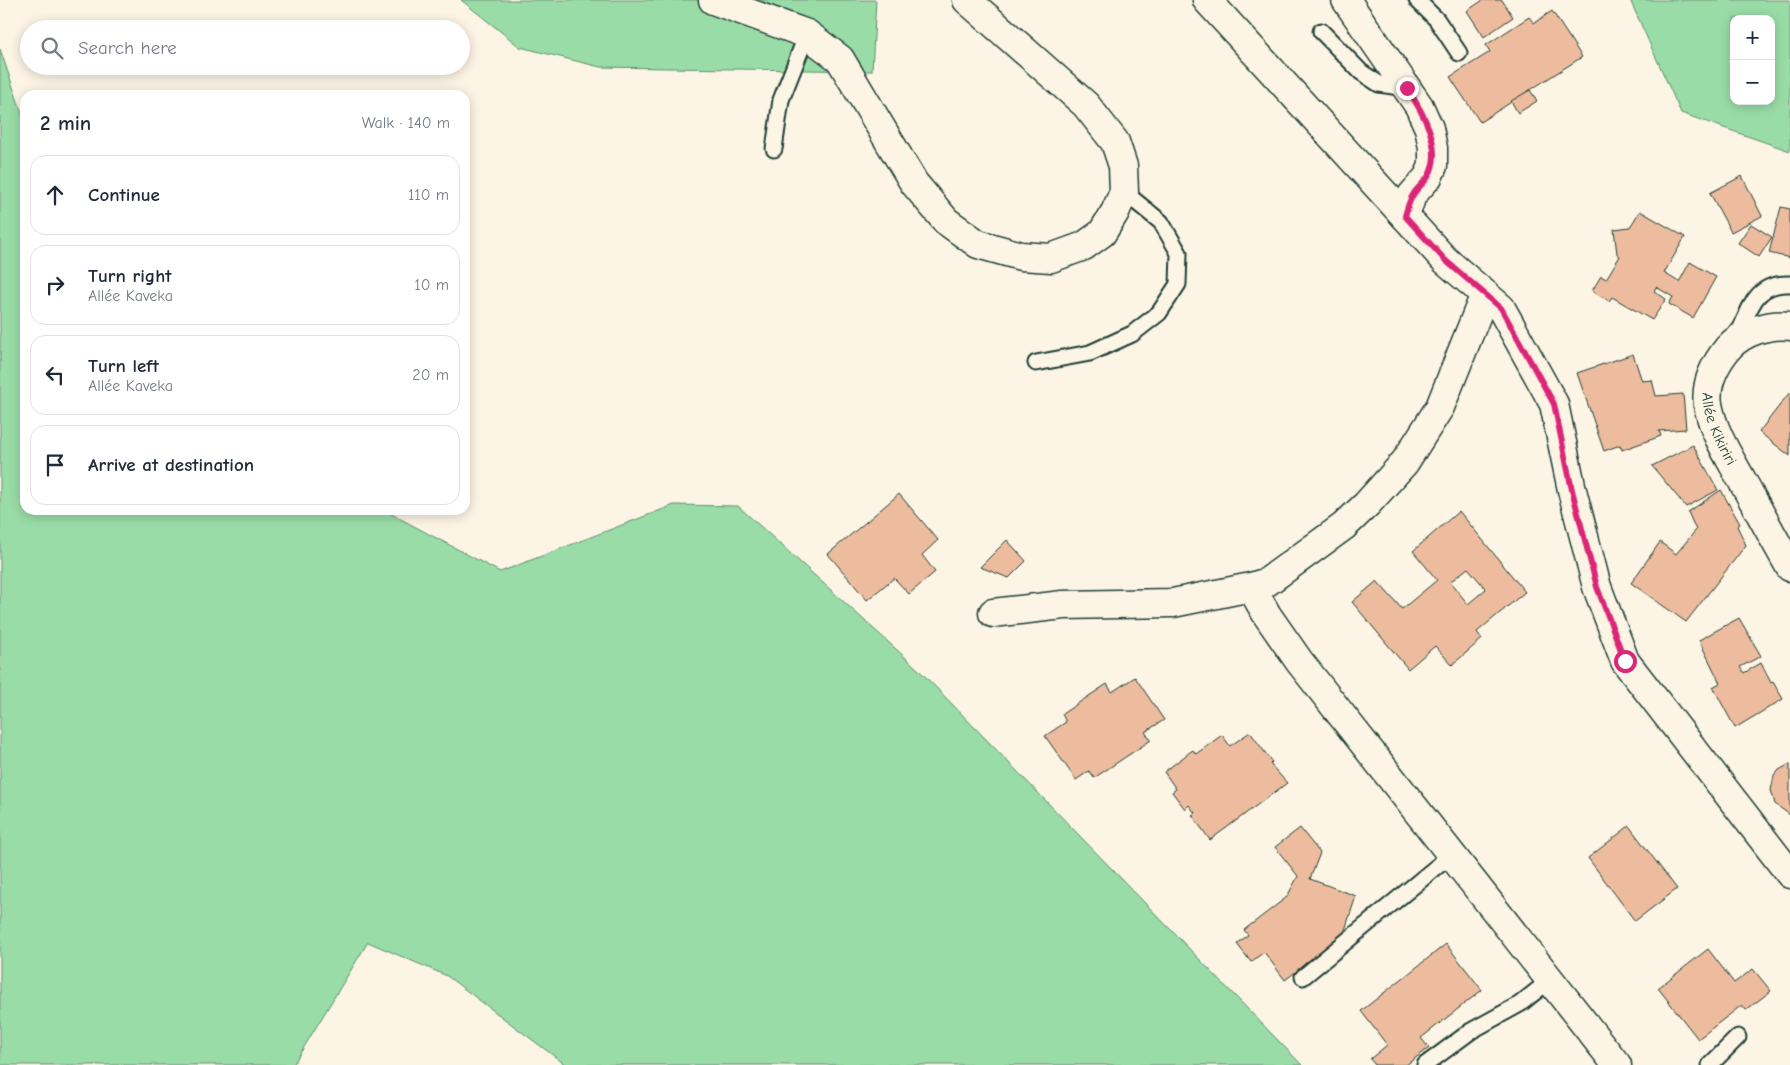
<!DOCTYPE html>
<meta charset="utf-8">
<style>
body{margin:0;font-family:"Comic Neue",sans-serif;background:#f2f2f3;color:#1f2937}
.controls{position:absolute;right:15px;top:15px;display:grid;overflow:hidden;border-radius:10px;box-shadow:0 2px 12px #0003}
.controls button{width:45px;height:45px;display:grid;place-items:center;padding:0;border:0;border-bottom:1px solid #e0e1e3;background:#fff;color:#1f2937;font:25px sans-serif}
.stop{position:absolute;width:15px;height:15px;margin:-11px;border:4px solid #db2777;border-radius:50%;background:#fff}
.stop.end{background:#db2777;border-color:#fff;box-shadow:0 1px 5px #0008}
.list{margin:0;padding:0;list-style:none}
h2{display:flex;justify-content:space-between;align-items:center;height:65px;margin:0;padding:0 20px;font-size:21px}
h2 small{font-size:16px;font-weight:400;color:#747a83}
.list li{display:grid;grid-template-columns:32px 1fr auto;gap:15px;align-items:center;box-sizing:border-box;height:80px;margin:0 10px 10px;padding:0 10px;border:1px solid #e0e1e3;border-radius:15px}
.list b{display:block;font-size:19px;white-space:nowrap}
.list p{margin:0;font-size:16px;white-space:nowrap;color:#747a83}
.list em{font-size:16px;font-style:normal;color:#747a83}
.icon{flex:none;width:28px;height:28px;fill:none;stroke:currentColor;stroke-width:2;stroke-linecap:round;stroke-linejoin:round}
.map{position:relative;flex:none;width:1790px;height:1065px;overflow:hidden}
.search{position:absolute;background:#fff;box-shadow:0 2px 12px #0003;left:20px;top:20px;width:450px;height:55px;display:flex;align-items:center;gap:12px;box-sizing:border-box;padding:0 18px;border-radius:28px;color:#747a83;font-size:19px}
.panel{position:absolute;background:#fff;box-shadow:0 2px 12px #0003;left:20px;top:90px;width:450px;height:425px;border-radius:15px}
.map>svg:first-child{display:block}
.green{fill:#99dca7;stroke:#5c8c6e;fill-rule:evenodd}
.building{fill:#edbc9e;stroke:#1f3d34;fill-rule:evenodd}
.lines{fill:none;stroke-linecap:round;stroke-linejoin:round}
.lane-casing{stroke:#1f3d34;stroke-width:19}
.street-casing{stroke:#1f3d34;stroke-width:31}
.secondary-casing{stroke:#1f3d34;stroke-width:31}
.lane{stroke:#fcf5e5;stroke-width:15}
.street{stroke:#fcf5e5;stroke-width:28}
.secondary{stroke:#fcf5e5;stroke-width:28}
.route{stroke:#db2777;stroke-width:6}
.labels{text-anchor:middle;dominant-baseline:central;stroke-width:4;stroke-linejoin:round;paint-order:stroke}
.street-label{font-size:15px;fill:#1f3d34;stroke:#fcf5e5}
</style>
<div class="map">
<svg width="1790" height="1065" viewBox="0 0 1790 1065">
<rect width="100%" height="100%" fill="#fcf5e5"/>
<filter id="ink" filterUnits="userSpaceOnUse"><feTurbulence type="fractalNoise" baseFrequency=".02" numOctaves="2"/><feDisplacementMap in="SourceGraphic" scale="10" xChannelSelector="R" yChannelSelector="G"/><feConvolveMatrix kernelMatrix="1 2 1 2 8 2 1 2 1" color-interpolation-filters="sRGB"/></filter>
<g filter="url(#ink)">
<g class="green">
<path d="M 461,0 L 876,0 L 872,71 L 600,67 L 520,47 Z"/>
<path d="M 1630,0 L 1790,0 L 1790,151 L 1681,113 ZM 1734,19 L 1771,19 L 1771,101 L 1734,101 Z"/>
<path d="M 0,49 L 25,122 L 25,510 L 384,510 L 500,572 L 674,505 L 738,506 L 918,669 L 1302,1065 L 566,1065 L 447,976 L 368,942 L 293,1065 L 0,1065 Z"/>
</g>
<g class="building">
<path d="M 1483,0 L 1502,0 L 1513,17 L 1484,37 L 1467,11 Z"/>
<path d="M 1552,11 L 1582,57 L 1480,122 L 1450,77 L 1490,52 L 1486,45 L 1529,17 L 1534,23 Z"/>
<path d="M 1530,90 L 1537,101 L 1518,113 L 1511,101 Z"/>
<path d="M 1742,176 L 1762,216 L 1731,232 L 1710,193 Z"/>
<path d="M 1781,207 L 1790,209 L 1790,258 L 1769,253 Z"/>
<path d="M 1640,211 L 1685,237 L 1664,273 L 1679,282 L 1690,262 L 1716,277 L 1693,318 L 1669,304 L 1673,297 L 1656,287 L 1654,291 L 1666,299 L 1652,320 L 1612,297 L 1609,301 L 1592,291 L 1601,276 L 1606,279 L 1620,256 L 1617,254 L 1614,229 L 1630,227 Z"/>
<path d="M 1751,224 L 1772,237 L 1759,257 L 1738,243 Z"/>
<path d="M 1633,354 L 1642,381 L 1652,380 L 1656,396 L 1683,394 L 1686,429 L 1659,431 L 1661,436 L 1622,450 L 1620,445 L 1604,451 L 1577,373 Z"/>
<path d="M 1790,392 L 1790,456 L 1759,432 Z"/>
<path d="M 1693,445 L 1718,490 L 1686,507 L 1652,466 Z"/>
<path d="M 1721,490 L 1740,524 L 1737,526 L 1746,545 L 1686,622 L 1631,583 L 1660,542 L 1676,554 L 1696,530 L 1688,512 Z"/>
<path d="M 899,494 L 938,540 L 922,555 L 935,572 L 909,594 L 894,578 L 867,600 L 828,554 Z"/>
<path d="M 1459,511 L 1525,592 L 1477,632 L 1482,639 L 1452,665 L 1435,646 L 1408,669 L 1352,602 L 1377,581 L 1402,609 L 1437,580 L 1413,551 ZM 1468,568 L 1486,589 L 1468,604 L 1450,582 Z"/>
<path d="M 1007,540 L 1026,561 L 1009,578 L 980,567 Z"/>
<path d="M 1739,618 L 1761,656 L 1740,667 L 1744,673 L 1761,663 L 1771,683 L 1773,682 L 1783,699 L 1735,728 L 1713,687 L 1720,683 L 1699,640 Z"/>
<path d="M 1135,677 L 1164,720 L 1145,732 L 1151,740 L 1094,778 L 1089,771 L 1076,780 L 1045,736 L 1066,722 L 1062,714 L 1107,684 L 1112,692 Z"/>
<path d="M 1250,732 L 1272,762 L 1270,764 L 1287,783 L 1210,840 L 1192,815 L 1195,813 L 1189,805 L 1185,809 L 1172,792 L 1176,789 L 1164,772 L 1190,752 L 1193,750 L 1196,754 L 1222,735 L 1230,746 Z"/>
<path d="M 1790,764 L 1790,815 L 1775,804 L 1771,790 L 1774,776 L 1779,770 Z"/>
<path d="M 1629,826 L 1677,889 L 1635,921 L 1588,858 Z"/>
<path d="M 1300,828 L 1320,853 L 1310,879 L 1356,896 L 1343,936 L 1285,980 L 1264,952 L 1251,962 L 1237,944 L 1248,935 L 1244,930 L 1287,897 L 1298,876 L 1275,847 Z"/>
<path d="M 1446,944 L 1482,990 L 1421,1038 L 1429,1048 L 1406,1065 L 1375,1065 L 1370,1059 L 1387,1045 L 1361,1011 Z"/>
<path d="M 1708,949 L 1734,983 L 1753,969 L 1771,991 L 1746,1010 L 1742,1005 L 1698,1039 L 1658,988 Z"/>
</g>
<g class="lines">
<g class="lane-casing">
<g id="lane">
<path d="M 1417,0 L 1437,20 L 1459,53"/>
<path d="M 1321,31 L 1361,72 L 1379,84 L 1407,88"/>
<path d="M 774,149 L 781,100 L 807,34"/>
<path d="M 1737,337 C 1750,310 1754,282 1790,284"/>
<path d="M 1036,363 L 1090,353 L 1132,334 L 1159,313 L 1178,284 L 1179,253 L 1161,222 L 1124,192"/>
<path d="M 1303,977 L 1451,855"/>
<path d="M 1425,1065 L 1471,1031 L 1520,1004 L 1550,980"/>
<path d="M 1710,1065 L 1738,1037"/>
</g>
</g>
<g class="street-casing">
<g id="street">
<path d="M 713,0 L 807,34 L 840,59 L 914,183 L 946,221 L 978,244 L 1021,256 L 1051,258 L 1084,246 L 1102,233 L 1115,212 L 1124,192 L 1123,166 L 1115,142 L 1086,105 L 967,0"/>
<path d="M 1346,0 L 1419,106 L 1429,128 L 1433,148 L 1433,166 L 1428,177 L 1412,195 L 1405,216"/>
<path d="M 1485,294 L 1440,407 L 1405,462 L 1367,504 L 1344,526 L 1267,582 L 1251,587 L 1267,615 L 1299,661 L 1617,1065"/>
<path id="s1" d="M 1790,326 C 1769,323 1742,332 1728,348 C 1715,364 1705,383 1708,404 C 1713,433 1730,458 1744,484 C 1759,511 1774,539 1790,567"/>
<path d="M 993,613 L 1063,605 L 1173,603 L 1251,587"/>
</g>
</g>
<g class="secondary-casing">
<path id="secondary" d="M 1207,0 L 1445,260 L 1501,308 L 1554,404 L 1572,490 L 1597,587 L 1625,661 L 1790,874"/>
</g>
<use href="#lane" class="lane"/>
<use href="#street" class="street"/>
<use href="#secondary" class="secondary"/>
</g>
</g>
<g class="lines" filter="url(#ink)">
<path class="route" d="M 1407,88 C 1422,111 1445,149 1428,177 C 1424,183 1417,188 1413,195 C 1409,201 1407,209 1405,216 L 1445,260 L 1501,308 L 1554,404 L 1572,490 L 1597,587 L 1625,661"/>
</g>
<g class="labels">
<g class="street-label">
<text stroke="none"><textPath href="#s1" startOffset="156">Allée Kikiriri</textPath></text>
</g>
</g>
</svg>
<div class="controls">
<button>+</button>
<button>−</button>
</div>
<div class="stop" style="left:1625px;top:661px"></div>
<div class="stop end" style="left:1407px;top:88px"></div>
<div class="search"><svg class="icon" aria-label="search" viewBox="0 0 24 24"><circle cx="10" cy="10" r="6"/><path d="M15 15l6 6"/></svg>Search here</div>
<section class="panel">
<h2>2 min<small>Walk · 140 m</small></h2>
<ul class="list">
<li><svg class="icon" aria-label="ahead" viewBox="0 0 24 24"><path d="M12 20V5M6 11l6-6 6 6"/></svg><div><b>Continue</b></div><em>110 m</em></li>
<li><svg class="icon" aria-label="right" viewBox="0 0 24 24"><path d="M7 20v-9h11M14 6l5 5-5 5"/></svg><div><b>Turn right</b><p>Allée Kaveka</p></div><em>10 m</em></li>
<li><svg class="icon" aria-label="left" viewBox="0 0 24 24"><path d="M17 20v-9H6M10 6l-5 5 5 5"/></svg><div><b>Turn left</b><p>Allée Kaveka</p></div><em>20 m</em></li>
<li><svg class="icon" aria-label="arrive" viewBox="0 0 24 24"><path d="M6 21V4h12l-3 4 3 4H6"/></svg><div><b>Arrive at destination</b></div></li>
</ul>
</section>
</div>
